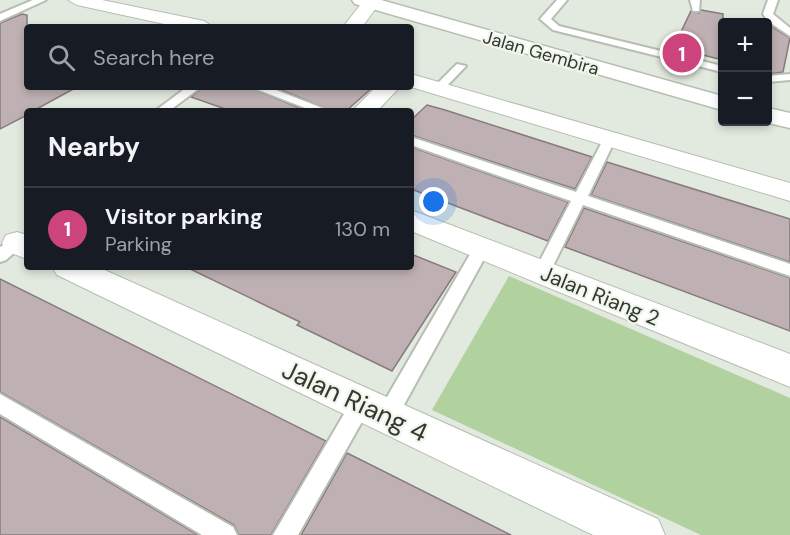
<!DOCTYPE html>
<meta charset="utf-8">
<style>
body{margin:0;font-family:"DM Sans",sans-serif;background:#20242c;color:#f1f3f6}
.controls{position:absolute;right:18px;top:18px;display:grid;overflow:hidden;border-radius:6px;box-shadow:0 3px 9px #0003}
.controls button{width:54px;height:54px;display:grid;place-items:center;padding:0;border:0;border-bottom:2px solid #363941;background:#171b24;color:#f1f3f6;font:30px sans-serif}
.you{position:absolute;left:434px;top:202px;width:21px;height:21px;margin:-15px;border:4px solid #fff;border-radius:50%;background:#1a73e8;box-shadow:0 0 0 9px #1a73e833}
.badge{display:grid;place-items:center;width:39px;height:39px;border-radius:50%;background:#cd437c;color:#fff;font-size:20px;font-weight:700}
.pin{position:absolute;translate:-50% -50%;border:3px solid #fff;box-shadow:0 2px 6px #0006}
.list{margin:0;padding:0;list-style:none}
h2{display:flex;justify-content:space-between;align-items:center;height:78px;margin:0;padding:0 24px;font-size:26px}
h2 small{font-size:20px;font-weight:400;color:#9ea1a6}
.list li{display:grid;grid-template-columns:39px 1fr auto;gap:18px;align-items:center;box-sizing:border-box;height:84px;padding:0 24px;border-top:2px solid #363941}
.list b{display:block;font-size:22px;white-space:nowrap}
.list p{margin:0;font-size:20px;white-space:nowrap;color:#9ea1a6}
.list em{font-size:20px;font-style:normal;color:#9ea1a6}
.icon{flex:none;width:33px;height:33px;fill:none;stroke:currentColor;stroke-width:2;stroke-linecap:round;stroke-linejoin:round}
.map{position:relative;flex:none;width:790px;height:535px;overflow:hidden}
.search{position:absolute;background:#171b24;box-shadow:0 3px 9px #0003;left:24px;top:24px;width:390px;height:66px;display:flex;align-items:center;gap:15px;box-sizing:border-box;padding:0 21px;border-radius:6px;color:#9ea1a6;font-size:22px}
.panel{position:absolute;background:#171b24;box-shadow:0 3px 9px #0003;left:24px;top:108px;width:390px;height:162px;border-radius:6px}
.map>svg:first-child{display:block}
.green{fill:#b1d29f}
.building{fill:#beb0b3;stroke:#887b7e;stroke-width:1.5}
.lines{fill:none;stroke-linecap:round;stroke-linejoin:round}
.lane-casing{stroke:#b6beb2;stroke-width:4}
.street-casing{stroke:#b6beb2;stroke-width:2}
.secondary-casing{stroke:#b6beb2;stroke-width:3}
.lane{fill:#fff;fill-rule:evenodd}
.street{fill:#fff;fill-rule:evenodd}
.secondary{fill:#fff;fill-rule:evenodd}
.labels{text-anchor:middle;dominant-baseline:central;stroke-width:4.5;stroke-linejoin:round;paint-order:stroke}
.far-street-label{font-size:18px;fill:#343733;stroke:#eff7eb}
.street-label{font-size:21px;fill:#343733;stroke:#eff7eb}
.near-street-label{font-size:26px;fill:#343733;stroke:#eff7eb}
</style>
<div class="map">
<svg width="790" height="535" viewBox="0 0 790 535">
<rect width="100%" height="100%" fill="#e2e9de"/>
<path class="green" d="M 509,276 L 790,398 L 790,535 L 701,535 L 432,410 Z"/>
<g class="building">
<path d="M 701,10 L 723,14 L 723,60 L 678,49 L 684,37 L 679,36 L 691,11 L 699,13 Z"/>
<path d="M 22,14 L 27,15 L 27,87 L 77,87 L 33,111 L 27,111 L 27,115 L 0,129 L 0,23 Z"/>
<path d="M 768,24 L 790,38 L 783,72 L 768,74 Z"/>
<path d="M 203,87 L 249,87 L 307,111 L 231,111 L 191,97 Z"/>
<path d="M 274,87 L 373,87 L 346,111 L 332,111 Z"/>
<path d="M 427,105 L 445,110 L 592,157 L 575,189 L 411,135 L 411,120 Z"/>
<path d="M 411,147 L 568,202 L 548,241 L 411,189 Z"/>
<path d="M 607,162 L 790,219 L 790,262 L 591,195 Z"/>
<path d="M 584,208 L 790,278 L 790,331 L 565,247 Z"/>
<path d="M 411,254 L 456,272 L 392,371 L 297,325 L 300,322 L 186,267 L 411,267 Z"/>
<path d="M 0,279 L 326,441 L 271,535 L 239,535 L 234,525 L 0,392 Z"/>
<path d="M 0,417 L 198,535 L 0,535 Z"/>
<path d="M 347,453 L 511,535 L 301,535 Z"/>
</g>
<g class="lines">
<g class="lane-casing">
<g id="lane">
<path d="M 33,0 L 46,0 L 0,21 L 0,14 Z"/>
<path d="M 557,0 L 567,0 L 551,19 L 559,26 L 722,66 L 722,72 L 553,30 L 540,19 Z"/>
<path d="M 690,0 L 700,0 L 699,11 L 693,11 Z"/>
<path d="M 768,0 L 778,0 L 773,14 L 790,28 L 790,36 L 769,22 L 763,14 Z"/>
<path d="M 457,64 L 466,66 L 443,90 L 435,90 L 435,86 Z"/>
<path d="M 790,74 L 790,80 L 768,82 L 768,76 Z"/>
<path d="M 187,87 L 201,87 L 169,111 L 155,111 Z"/>
<path d="M 251,87 L 268,87 L 330,111 L 313,111 Z"/>
<path d="M 610,134 L 616,138 L 588,196 L 790,264 L 790,276 L 583,205 L 548,276 L 536,276 L 534,272 L 571,201 L 411,145 L 411,137 L 576,192 L 604,138 Z"/>
<path d="M 17,237 L 25,243 L 6,260 L 0,262 L 0,247 Z"/>
<path d="M 482,242 L 490,248 L 394,423 L 387,426 L 380,423 L 377,416 L 380,409 L 476,244 Z"/>
<path d="M 0,394 L 233,527 L 237,535 L 202,535 L 0,414 Z"/>
<path d="M 361,395 L 368,397 L 371,404 L 368,411 L 298,535 L 273,535 L 354,397 Z"/>
</g>
</g>
<g class="street-casing">
<g id="street">
<path d="M 68,0 L 102,0 L 204,21 L 213,27 L 178,27 L 77,5 Z"/>
<path d="M 364,0 L 382,0 L 362,27 L 343,27 Z"/>
<path d="M 411,74 L 790,183 L 790,201 L 411,87 Z"/>
<path d="M 376,87 L 400,87 L 377,111 L 352,111 Z"/>
<path d="M 411,210 L 790,354 L 790,387 L 411,231 Z"/>
<path d="M 17,232 L 27,235 L 27,259 L 6,251 L 2,243 L 6,235 Z"/>
<path d="M 52,267 L 98,267 L 658,519 L 665,535 L 593,535 L 57,275 Z"/>
</g>
</g>
<g class="secondary-casing">
<g id="secondary">
<path d="M 352,0 L 381,0 L 722,96 L 722,110 L 355,4 Z"/>
<path d="M 768,108 L 790,113 L 790,128 L 764,122 L 768,122 Z"/>
</g>
</g>
<use href="#lane" class="lane"/>
<use href="#street" class="street"/>
<use href="#secondary" class="secondary"/>
</g>
<g class="labels">
<g class="far-street-label">
<text transform="translate(541 53) rotate(16)">Jalan Gembira</text>
</g>
<g class="street-label">
<text transform="translate(600 296) rotate(22)">Jalan Riang 2</text>
</g>
<g class="near-street-label">
<text transform="translate(355 401) rotate(25)">Jalan Riang 4</text>
</g>
</g>
</svg>
<div class="controls">
<button>+</button>
<button>−</button>
</div>
<div class="you"></div>
<div class="pin badge" style="left:682px;top:53px">1</div>
<div class="search"><svg class="icon" aria-label="search" viewBox="0 0 24 24"><circle cx="10" cy="10" r="6"/><path d="M15 15l6 6"/></svg>Search here</div>
<section class="panel">
<h2>Nearby<small></small></h2>
<ul class="list">
<li><span class="badge">1</span><div><b>Visitor parking</b><p>Parking</p></div><em>130 m</em></li>
</ul>
</section>
</div>
